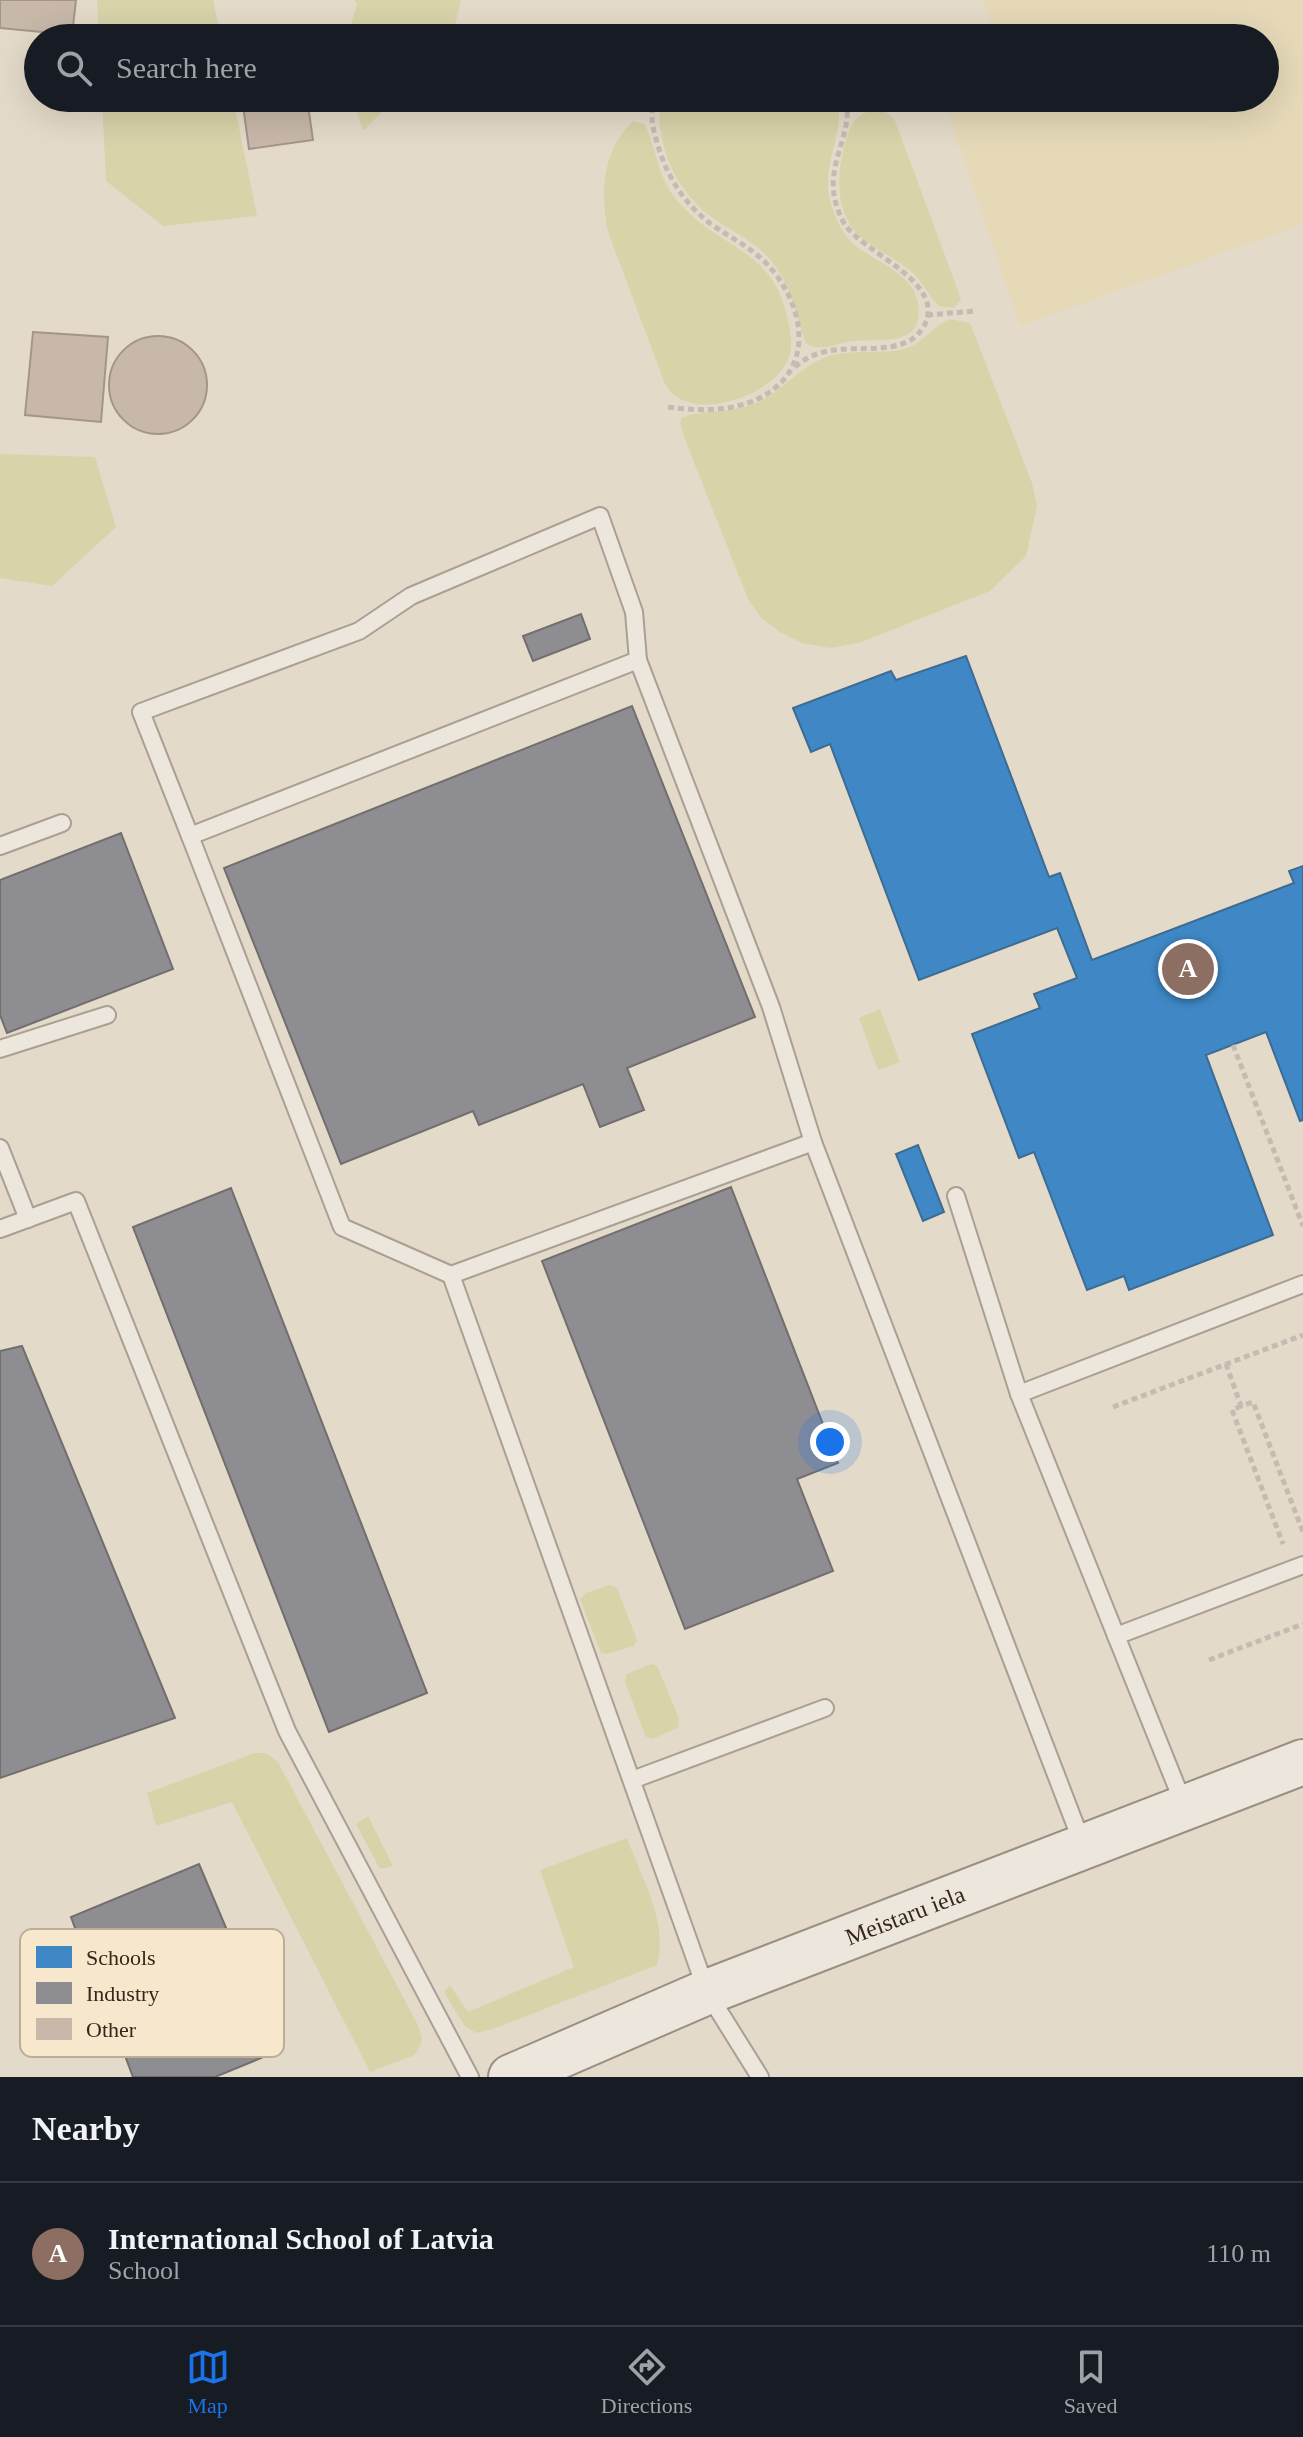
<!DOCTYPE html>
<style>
body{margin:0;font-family:"Times New Roman",serif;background:#242831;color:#f1f3f6}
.you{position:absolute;left:830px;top:1442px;width:28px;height:28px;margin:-20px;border:6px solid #fff;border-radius:50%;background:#1a73e8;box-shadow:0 0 0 12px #1a73e833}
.badge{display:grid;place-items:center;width:52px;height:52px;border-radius:50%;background:#1a73e8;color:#fff;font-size:26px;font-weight:700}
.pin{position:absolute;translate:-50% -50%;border:4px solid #fff;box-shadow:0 2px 8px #0006}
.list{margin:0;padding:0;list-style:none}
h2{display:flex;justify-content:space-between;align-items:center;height:104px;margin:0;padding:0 32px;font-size:34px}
h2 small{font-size:26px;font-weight:400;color:#9ea1a6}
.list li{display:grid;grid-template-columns:52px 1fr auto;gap:24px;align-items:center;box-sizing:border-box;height:144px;padding:0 32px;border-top:2px solid #363941}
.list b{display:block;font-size:30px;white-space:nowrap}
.list p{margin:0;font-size:26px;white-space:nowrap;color:#9ea1a6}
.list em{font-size:26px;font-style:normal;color:#9ea1a6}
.icon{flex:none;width:44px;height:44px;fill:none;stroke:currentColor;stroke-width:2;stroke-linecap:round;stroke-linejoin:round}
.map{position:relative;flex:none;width:1303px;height:2077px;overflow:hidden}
.search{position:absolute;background:#171b24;box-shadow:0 8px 32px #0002;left:24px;right:24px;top:24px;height:88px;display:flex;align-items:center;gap:20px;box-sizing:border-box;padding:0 28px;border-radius:44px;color:#9ea1a6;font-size:30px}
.sheet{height:248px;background:#171b24}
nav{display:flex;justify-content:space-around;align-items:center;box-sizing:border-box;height:112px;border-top:2px solid #363941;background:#171b24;font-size:22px;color:#9ea1a6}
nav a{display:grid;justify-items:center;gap:4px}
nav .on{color:#1a73e8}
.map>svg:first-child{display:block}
.farmland{fill:#e5d9b8}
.green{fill:#d7d4aa}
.schools{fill:#3f88c5;stroke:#3d6b92;stroke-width:2}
.industry{fill:#8d8d92;stroke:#736e6e;stroke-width:2}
.building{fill:#c8b8aa;stroke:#a49589;stroke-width:2}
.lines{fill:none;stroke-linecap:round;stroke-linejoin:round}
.lane-casing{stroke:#a99f93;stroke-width:20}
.secondary-casing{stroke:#998f83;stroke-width:48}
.path{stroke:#c4bcb2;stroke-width:5;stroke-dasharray:6 4;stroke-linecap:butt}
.lane{stroke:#ece6dc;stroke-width:16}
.secondary{stroke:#ece6dc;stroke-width:44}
.labels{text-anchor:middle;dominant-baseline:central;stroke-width:8;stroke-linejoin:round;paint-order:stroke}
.street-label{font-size:24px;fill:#37271b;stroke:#f7e8cd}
.key{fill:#f7e8cd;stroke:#bdae98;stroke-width:2}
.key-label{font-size:22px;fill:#37271b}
</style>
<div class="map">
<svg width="1303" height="2077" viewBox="0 0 1303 2077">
<rect width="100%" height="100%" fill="#e4dac9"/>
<path class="farmland" d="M 983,0 L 1303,0 L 1303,224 L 1020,326 L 943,98 L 1265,98 L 1265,38 L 996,38 Z"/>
<g class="green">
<path d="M 97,0 L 213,0 L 221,38 L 99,38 Z"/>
<path d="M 354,0 L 461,0 L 452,38 L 347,38 L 357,4 Z"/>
<path d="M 102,98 L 233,98 L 257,216 L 163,226 L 106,181 Z"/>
<path d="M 352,98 L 396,98 L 363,131 Z"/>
<path d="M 666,98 L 838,98 C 845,132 821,165 830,200 C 834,215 841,232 852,243 C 872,261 914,273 918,303 C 925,348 881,338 853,341 C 837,343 820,353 806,343 C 794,311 791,280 765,254 C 752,241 735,233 720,223 C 688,202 667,171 661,133 C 659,121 657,108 666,98 Z"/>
<path d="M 880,109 L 894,118 L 961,299 L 954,308 L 939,306 C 929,296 923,282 912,272 C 896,259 877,250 861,237 C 835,215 836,174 845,144 C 851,122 856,112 880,109 Z"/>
<path d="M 633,121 L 644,124 C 660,154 655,177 682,206 C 719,247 770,249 786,312 C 789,325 793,340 790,354 C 778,397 687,426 665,384 L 608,232 C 600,193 602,151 633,121 Z"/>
<path d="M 950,319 L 970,323 L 1032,483 L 1037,506 L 1026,556 L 990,591 L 859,643 L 830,648 L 802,643 L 780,632 L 762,619 L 748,599 L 686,442 L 680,423 L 682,418 C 701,409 729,414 754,404 C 779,394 795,372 819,360 C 848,346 888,357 910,347 C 925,340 934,325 950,319 Z"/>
<path d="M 0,454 L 95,457 L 116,527 L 52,586 L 0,578 Z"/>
<path d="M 880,1009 L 900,1062 L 878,1070 L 859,1018 Z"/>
<path d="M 610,1585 L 617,1588 L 637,1640 L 634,1646 L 607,1654 L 601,1653 L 580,1599 L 586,1593 Z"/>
<path d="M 651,1664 L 657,1666 L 678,1716 L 679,1727 L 653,1739 L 646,1737 L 625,1682 L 627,1674 Z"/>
<path d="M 255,1753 L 266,1753 L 278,1762 L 419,2027 L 422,2041 L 415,2055 L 370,2072 L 232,1802 L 156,1826 L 147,1793 Z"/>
<path d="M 368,1816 L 393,1866 L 380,1869 L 356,1824 Z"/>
<path d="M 627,1838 C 641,1877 669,1923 657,1965 L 493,2029 L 476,2033 L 464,2025 L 444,1992 L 450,1985 L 468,2012 L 574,1967 L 540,1870 Z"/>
</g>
<g class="schools">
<path d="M 966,656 L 1049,877 L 1060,873 L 1092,960 L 1294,883 L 1289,871 L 1303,866 L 1303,1120 L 1300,1121 L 1266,1032 L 1206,1055 L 1273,1235 L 1129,1290 L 1124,1276 L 1087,1290 L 1034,1152 L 1019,1158 L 972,1034 L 1040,1008 L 1034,994 L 1077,978 L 1057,928 L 919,980 L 830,744 L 811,752 L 793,708 L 891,671 L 896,680 Z"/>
<path d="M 918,1145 L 944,1212 L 923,1221 L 896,1154 Z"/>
</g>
<g class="industry">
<path d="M 581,614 L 590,639 L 533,661 L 523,636 Z"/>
<path d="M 632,706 L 755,1017 L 627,1068 L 644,1110 L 600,1127 L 583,1084 L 479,1125 L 473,1111 L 341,1164 L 224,868 Z"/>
<path d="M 121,833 L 173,969 L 7,1033 L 0,1015 L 0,880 Z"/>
<path d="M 731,1187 L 838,1463 L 797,1479 L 833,1571 L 685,1629 L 542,1261 Z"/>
<path d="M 231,1188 L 427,1693 L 329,1732 L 133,1227 Z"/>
<path d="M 22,1346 L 175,1718 L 0,1778 L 0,1351 Z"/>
<path d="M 199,1864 L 278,2051 L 215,2077 L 133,2077 L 114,2026 L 63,2046 L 35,1975 L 85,1955 L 71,1917 Z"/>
</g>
<g class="building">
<path d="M 0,0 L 76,0 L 72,35 L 0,28 Z"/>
<path d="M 242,98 L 307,98 L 313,140 L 249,149 Z"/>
<path d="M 33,332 L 108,337 L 101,422 L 25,415 Z"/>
<circle cx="158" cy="385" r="49"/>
</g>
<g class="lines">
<g class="lane-casing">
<g id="lane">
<path d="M 190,836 L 141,712 L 359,631 L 411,596 L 600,516 L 634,612 L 638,660"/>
<path d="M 0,846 L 62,823"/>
<path d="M 0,1049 L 107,1015"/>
<path d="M 0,1148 L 28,1219"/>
<path d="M 956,1196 L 1019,1394 L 1184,1805"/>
<path d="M 0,1229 L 76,1201 L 287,1731 L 470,2077"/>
<path d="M 451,1275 L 342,1227 L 190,836 L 638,660 L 771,1007 L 813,1142"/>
<path d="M 1019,1394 L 1303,1284"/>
<path d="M 1116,1636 L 1303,1565"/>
<path d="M 632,1780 L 825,1708"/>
<path d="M 760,2077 L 707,1992 L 451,1275 L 813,1142 L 1083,1845"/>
</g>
</g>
<g class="secondary-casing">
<g id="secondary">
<path id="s1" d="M 511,2077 L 707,1992 L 1303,1762"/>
</g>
</g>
<g class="path">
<path d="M 657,98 C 649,111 652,125 656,139 C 665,173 682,202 711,224 C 735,241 758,250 777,276 C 812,325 808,383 745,404 C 720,412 692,410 667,407"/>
<path d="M 847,109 L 893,101"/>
<path d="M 927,315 L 975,311"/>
<path d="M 795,367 C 828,337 872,357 907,342 C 914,339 920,333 924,326 C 948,282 862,253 844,223 C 815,171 855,141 846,98"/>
<path d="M 1233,1045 L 1303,1226"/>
<path d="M 1226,1364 L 1241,1406 L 1253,1402 L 1303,1532"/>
<path d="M 1241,1406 L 1232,1410 L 1283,1544"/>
<path d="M 1113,1407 L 1303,1335"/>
<path d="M 1209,1660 L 1303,1624"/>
</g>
<use href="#lane" class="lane"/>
<use href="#secondary" class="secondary"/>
</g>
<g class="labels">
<g class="street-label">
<text stroke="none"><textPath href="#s1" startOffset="426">Meistaru iela</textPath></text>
</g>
</g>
<rect x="20" y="1929" width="264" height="128" rx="12" class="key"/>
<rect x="36" y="1946" width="36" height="22" fill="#3f88c5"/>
<rect x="36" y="1982" width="36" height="22" fill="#8d8d92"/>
<rect x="36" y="2018" width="36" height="22" fill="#c8b8aa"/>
<g class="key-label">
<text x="86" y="1965">Schools</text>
<text x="86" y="2001">Industry</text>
<text x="86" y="2037">Other</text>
</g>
</svg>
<div class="you"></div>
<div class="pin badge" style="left:1188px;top:969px;background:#8d6e63">A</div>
<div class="search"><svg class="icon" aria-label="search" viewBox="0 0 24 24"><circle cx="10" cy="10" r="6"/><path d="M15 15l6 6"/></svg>Search here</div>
</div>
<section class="sheet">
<h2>Nearby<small></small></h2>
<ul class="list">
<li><span class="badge" style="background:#8d6e63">A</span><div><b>International School of Latvia</b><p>School</p></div><em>110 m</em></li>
</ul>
</section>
<nav>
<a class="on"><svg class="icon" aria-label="map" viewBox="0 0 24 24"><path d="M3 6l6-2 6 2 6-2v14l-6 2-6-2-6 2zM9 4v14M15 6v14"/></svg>Map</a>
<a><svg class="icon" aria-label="directions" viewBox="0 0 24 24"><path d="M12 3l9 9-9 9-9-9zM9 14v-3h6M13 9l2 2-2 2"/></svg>Directions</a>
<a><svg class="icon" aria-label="saved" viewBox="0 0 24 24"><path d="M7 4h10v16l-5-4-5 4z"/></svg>Saved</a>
</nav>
